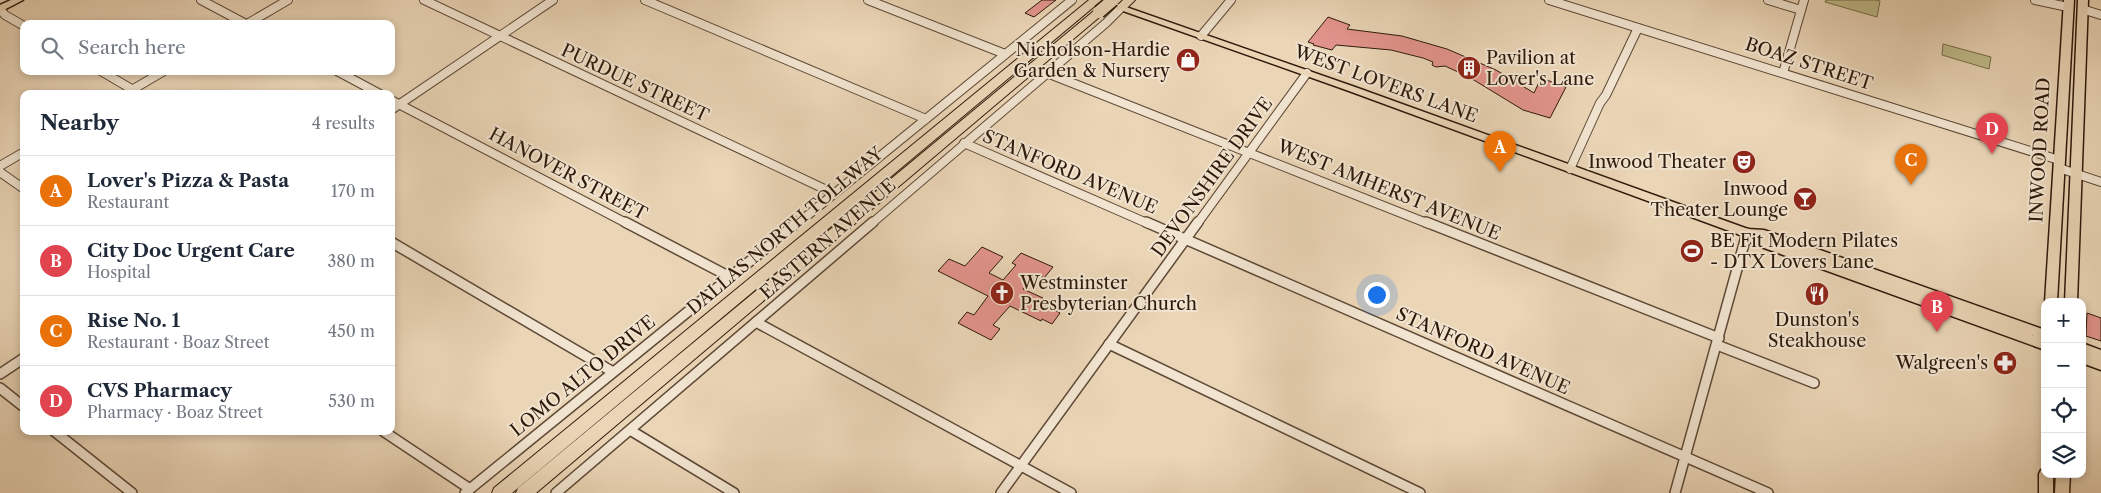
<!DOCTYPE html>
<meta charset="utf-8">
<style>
body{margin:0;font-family:"Libre Caslon Text",serif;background:#f6f6f7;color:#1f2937}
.controls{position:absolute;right:15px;bottom:15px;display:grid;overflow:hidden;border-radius:10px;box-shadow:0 2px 8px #0003}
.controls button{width:45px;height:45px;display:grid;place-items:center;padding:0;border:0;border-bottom:1px solid #e0e1e3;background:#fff;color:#1f2937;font:25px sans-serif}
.you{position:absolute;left:1376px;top:294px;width:18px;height:18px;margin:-12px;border:4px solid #fff;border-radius:50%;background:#1a73e8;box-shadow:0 0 0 8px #1a73e833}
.badge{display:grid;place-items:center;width:32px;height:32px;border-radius:50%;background:#1a73e8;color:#fff;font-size:16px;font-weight:700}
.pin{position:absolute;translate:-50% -41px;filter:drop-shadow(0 1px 2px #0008)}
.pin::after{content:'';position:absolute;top:26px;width:18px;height:15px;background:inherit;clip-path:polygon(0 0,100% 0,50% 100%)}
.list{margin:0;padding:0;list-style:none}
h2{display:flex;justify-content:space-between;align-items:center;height:65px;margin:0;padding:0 20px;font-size:21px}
h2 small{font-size:16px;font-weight:400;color:#747a83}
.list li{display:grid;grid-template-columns:32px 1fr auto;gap:15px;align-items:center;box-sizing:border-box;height:70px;padding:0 20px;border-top:1px solid #e0e1e3}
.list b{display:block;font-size:19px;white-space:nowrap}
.list p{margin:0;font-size:16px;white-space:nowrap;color:#747a83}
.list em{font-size:16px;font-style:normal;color:#747a83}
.icon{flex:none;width:28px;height:28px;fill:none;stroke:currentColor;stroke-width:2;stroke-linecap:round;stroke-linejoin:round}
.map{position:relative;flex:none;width:2101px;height:493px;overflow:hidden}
.search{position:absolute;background:#fff;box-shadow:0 2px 8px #0003;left:20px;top:20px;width:375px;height:55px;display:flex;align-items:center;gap:12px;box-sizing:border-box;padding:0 18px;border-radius:10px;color:#747a83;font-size:19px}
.panel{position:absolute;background:#fff;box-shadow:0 2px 8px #0003;left:20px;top:90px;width:375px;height:345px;border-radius:10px}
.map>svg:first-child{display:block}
.green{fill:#bebb89;stroke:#766a4a}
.building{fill:#e2948c;stroke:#2e190a}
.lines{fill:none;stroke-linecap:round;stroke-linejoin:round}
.minor-far1-casing{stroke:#5d4835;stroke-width:10}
.minor-casing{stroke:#5d4835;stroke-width:12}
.major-casing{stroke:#2e190a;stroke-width:3}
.highway-casing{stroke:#2e190a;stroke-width:2}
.minor-far1{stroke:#f1e4d0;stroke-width:8}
.minor{stroke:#f1e4d0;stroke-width:9}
.major{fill:#ead5b6;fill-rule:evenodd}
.highway{fill:#ead5b6;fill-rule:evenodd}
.highway-bridge-casing{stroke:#2e190a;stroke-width:15;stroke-linecap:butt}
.highway-bridge{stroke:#ead5b6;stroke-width:12}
.labels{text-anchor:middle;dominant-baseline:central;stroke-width:4;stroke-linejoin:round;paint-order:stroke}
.poi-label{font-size:18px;fill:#2e190a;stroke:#f1e4d0;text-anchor:end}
.street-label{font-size:18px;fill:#2e190a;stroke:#f1e4d0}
</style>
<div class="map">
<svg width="2101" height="493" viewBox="0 0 2101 493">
<rect width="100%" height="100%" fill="#ead5b6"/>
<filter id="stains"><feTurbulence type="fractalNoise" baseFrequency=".004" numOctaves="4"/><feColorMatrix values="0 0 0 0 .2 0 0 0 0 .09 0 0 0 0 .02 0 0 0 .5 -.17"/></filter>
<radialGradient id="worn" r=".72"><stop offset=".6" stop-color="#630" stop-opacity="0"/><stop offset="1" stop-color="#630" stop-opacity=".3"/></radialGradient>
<g class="green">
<path d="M 1826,0 L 1876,0 L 1880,1 L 1877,17 L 1825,2 Z"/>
<path d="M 1943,44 L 1991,57 L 1989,69 L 1942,55 Z"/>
</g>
<g class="building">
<path d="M 1042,0 L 1056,0 L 1034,17 L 1025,13 Z"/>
<path d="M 1328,17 L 1350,25 L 1347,29 L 1402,36 L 1447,49 L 1496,70 L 1534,93 L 1541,78 L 1566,87 L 1550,118 L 1523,110 L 1469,77 L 1445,66 L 1436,67 L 1432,65 L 1433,62 L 1423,58 L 1391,50 L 1336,45 L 1332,50 L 1313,45 L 1314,44 L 1308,42 Z"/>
<path d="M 982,247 L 1003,257 L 989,273 L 1003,280 L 1016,265 L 1012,263 L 1021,253 L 1053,267 L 1044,278 L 1036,274 L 1023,289 L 1043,298 L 1040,302 L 1060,313 L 1052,324 L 1042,319 L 1041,321 L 1010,306 L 993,325 L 1000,329 L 991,340 L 958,323 L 967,312 L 974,315 L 988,296 L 938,271 L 949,259 L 965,266 Z"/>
<path d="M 2087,313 L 2101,318 L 2101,341 L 2086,336 Z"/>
</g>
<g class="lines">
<g class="minor-far1-casing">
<g id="minor-far1">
<path d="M 201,0 L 246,24"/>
<path d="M 424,0 L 833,193"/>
<path d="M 645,0 L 926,119"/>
<path d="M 868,0 L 1005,54"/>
<path d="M 1549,0 L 2059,160"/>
<path d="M 1768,0 L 1801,10"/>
<path d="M 2035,0 L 2068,7"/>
<path d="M 0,9 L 5,15 L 24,26"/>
<path d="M 2082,9 L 2101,15"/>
<path d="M 247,24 L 288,0"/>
<path d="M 1201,36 L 1231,0"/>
<path d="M 101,71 L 140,94"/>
<path d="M 337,71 L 380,94"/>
<path d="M 1047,73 L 1429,224"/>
<path d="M 1783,73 L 1804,0"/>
<path d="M 125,94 L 164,71"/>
<path d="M 391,100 L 628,224"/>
<path d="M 391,110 L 553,0"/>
<path d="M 964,143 L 1149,224"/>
<path d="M 0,166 L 24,152"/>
<path d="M 2059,168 L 2101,182"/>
<path d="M 1570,169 L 1600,103 L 1606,95 L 1638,28"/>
<path d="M 0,172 L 24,189"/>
<path d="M 797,224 L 1072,0"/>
<path d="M 871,224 L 1106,23 L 1121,8"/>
<path d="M 1197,224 L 1307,73"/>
</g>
</g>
<g class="minor-casing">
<g id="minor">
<path d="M 625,222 L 730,277"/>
<path d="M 1146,222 L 1768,493"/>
<path d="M 1426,222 L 1719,338"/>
<path d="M 391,242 L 613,372"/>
<path d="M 756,322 L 1071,493"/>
<path d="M 1109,344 L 1420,493"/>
<path d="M 1717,345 L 1814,383"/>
<path d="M 0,374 L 24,358"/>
<path d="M 0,388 L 24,407"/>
<path d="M 630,430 L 734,493"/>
<path d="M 54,431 L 132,493"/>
<path d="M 383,431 L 470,489"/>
<path d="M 465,493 L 798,222"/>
<path d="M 556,493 L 873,222"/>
<path d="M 1001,493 L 1198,222"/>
<path d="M 1675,493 L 1747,233"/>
</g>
</g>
<g class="major-casing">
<g id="major">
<path d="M 11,0 L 23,0 L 0,12 L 0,5 Z"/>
<path d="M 1092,0 L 1106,0 L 1355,87 L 1748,229 L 1764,230 L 2045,330 L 2045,340 L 1804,253 L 2045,340 L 2045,350 L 1753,244 L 1743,236 L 1349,91 Z"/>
<path d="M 2064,0 L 2074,0 L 2057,302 L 2045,302 Z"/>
<path d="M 2078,0 L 2088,0 L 2077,302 L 2065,302 Z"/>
<path d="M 2082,343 L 2101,350 L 2101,370 L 2082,363 Z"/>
<path d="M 2045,469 L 2045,474 L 2053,474 L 2053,493 L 2039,493 L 2039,474 L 2041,470 Z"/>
<path d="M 2056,474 L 2070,474 L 2069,493 L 2055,493 Z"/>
</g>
</g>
<g class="highway-casing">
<g id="highway">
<path d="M 1089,0 L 1102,0 L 512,493 L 492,493 L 494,488 Z"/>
<path d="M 1123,0 L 1135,0 L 1125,10 L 1117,10 L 1115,8 Z"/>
<path d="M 1099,9 L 1105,12 L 1103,14 L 536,493 L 516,493 L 518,488 L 1095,10 Z"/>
</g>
</g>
<use href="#minor-far1" class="minor-far1"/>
<use href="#minor" class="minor"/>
<use href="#major" class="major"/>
<use href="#highway" class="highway"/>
<g class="highway-bridge-casing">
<path id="highway-bridge" d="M 1099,12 L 1113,0"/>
</g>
<use href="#highway-bridge" class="highway-bridge"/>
</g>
<defs>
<g id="shop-disc" transform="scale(1.25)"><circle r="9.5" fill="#8f2418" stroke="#f1e4d0"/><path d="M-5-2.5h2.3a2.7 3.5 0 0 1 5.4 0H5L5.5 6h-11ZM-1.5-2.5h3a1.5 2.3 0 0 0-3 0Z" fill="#fff"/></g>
<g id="building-disc" transform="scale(1.25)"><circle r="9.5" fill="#8f2418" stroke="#f1e4d0"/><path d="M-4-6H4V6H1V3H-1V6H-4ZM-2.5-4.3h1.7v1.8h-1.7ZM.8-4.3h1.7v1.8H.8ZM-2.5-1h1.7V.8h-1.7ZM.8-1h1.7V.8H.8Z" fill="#fff"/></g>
<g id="theatre-disc" transform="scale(1.25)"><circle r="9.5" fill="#8f2418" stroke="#f1e4d0"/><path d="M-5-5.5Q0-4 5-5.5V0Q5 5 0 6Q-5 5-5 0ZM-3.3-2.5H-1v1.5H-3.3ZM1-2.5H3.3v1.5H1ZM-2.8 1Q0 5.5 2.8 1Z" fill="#fff"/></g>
<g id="bar-disc" transform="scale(1.25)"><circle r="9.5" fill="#8f2418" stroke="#f1e4d0"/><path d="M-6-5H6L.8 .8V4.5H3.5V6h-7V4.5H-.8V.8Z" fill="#fff"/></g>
<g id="stadium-disc" transform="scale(1.25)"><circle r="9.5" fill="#8f2418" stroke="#f1e4d0"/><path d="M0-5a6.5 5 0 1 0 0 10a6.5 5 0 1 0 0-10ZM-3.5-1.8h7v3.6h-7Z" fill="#fff"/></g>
<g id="church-disc" transform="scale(1.25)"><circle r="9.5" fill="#8f2418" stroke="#f1e4d0"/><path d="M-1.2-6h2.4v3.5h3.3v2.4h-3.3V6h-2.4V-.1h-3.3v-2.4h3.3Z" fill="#fff"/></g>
<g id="restaurant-disc" transform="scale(1.25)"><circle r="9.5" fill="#8f2418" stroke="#f1e4d0"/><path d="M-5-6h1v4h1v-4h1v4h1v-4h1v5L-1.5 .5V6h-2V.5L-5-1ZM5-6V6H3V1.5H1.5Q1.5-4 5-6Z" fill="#fff"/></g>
<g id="pharmacy-disc" transform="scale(1.25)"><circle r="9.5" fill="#8f2418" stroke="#f1e4d0"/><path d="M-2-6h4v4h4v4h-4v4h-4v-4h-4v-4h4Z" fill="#fff"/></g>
</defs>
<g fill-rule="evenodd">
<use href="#shop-disc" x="1188" y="60"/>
<use href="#building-disc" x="1469" y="68"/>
<use href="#theatre-disc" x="1744" y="162"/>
<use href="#bar-disc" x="1805" y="199"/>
<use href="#stadium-disc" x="1692" y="251"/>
<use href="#church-disc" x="1002" y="293"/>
<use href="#restaurant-disc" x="1817" y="294"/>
<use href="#pharmacy-disc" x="2005" y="363"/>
</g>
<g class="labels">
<g class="poi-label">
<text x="1170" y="50">Nicholson-Hardie<tspan x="1170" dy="21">Garden &amp; Nursery</tspan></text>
<text x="1486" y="58" text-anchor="start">Pavilion at<tspan x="1486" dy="21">Lover's Lane</tspan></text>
<text x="1726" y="162">Inwood Theater</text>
<text x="1788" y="189">Inwood<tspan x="1788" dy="21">Theater Lounge</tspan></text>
<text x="1710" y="241" text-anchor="start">BE Fit Modern Pilates<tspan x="1710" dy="21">- DTX Lovers Lane</tspan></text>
<text x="1020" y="283" text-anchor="start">Westminster<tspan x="1020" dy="21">Presbyterian Church</tspan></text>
<text x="1817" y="320" text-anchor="middle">Dunston's<tspan x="1817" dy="21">Steakhouse</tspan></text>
<text x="1988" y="363">Walgreen's</text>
</g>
<g class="street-label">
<text transform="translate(1809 64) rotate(18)">BOAZ STREET</text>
<text transform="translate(635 83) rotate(25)">PURDUE STREET</text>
<text transform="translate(1386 84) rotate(20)">WEST LOVERS LANE</text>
<text transform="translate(2040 150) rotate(-87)">INWOOD ROAD</text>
<text transform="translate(1070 172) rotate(23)">STANFORD AVENUE</text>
<text transform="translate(568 174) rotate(28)">HANOVER STREET</text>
<text transform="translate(1212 177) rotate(-54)">DEVONSHIRE DRIVE</text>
<text transform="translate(1389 190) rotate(22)">WEST AMHERST AVENUE</text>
<text transform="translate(785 231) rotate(-40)">DALLAS NORTH TOLLWAY</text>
<text transform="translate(828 239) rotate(-41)">EASTERN AVENUE</text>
<text transform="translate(1483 351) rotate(24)">STANFORD AVENUE</text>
<text transform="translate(583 376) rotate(-39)">LOMO ALTO DRIVE</text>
</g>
</g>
<rect width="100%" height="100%" filter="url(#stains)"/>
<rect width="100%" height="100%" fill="url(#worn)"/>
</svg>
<div class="controls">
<button>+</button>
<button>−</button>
<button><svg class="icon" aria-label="locate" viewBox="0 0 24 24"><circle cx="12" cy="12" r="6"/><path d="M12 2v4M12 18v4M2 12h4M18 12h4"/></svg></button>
<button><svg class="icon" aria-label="layers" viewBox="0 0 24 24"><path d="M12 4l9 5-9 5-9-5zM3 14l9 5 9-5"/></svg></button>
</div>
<div class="you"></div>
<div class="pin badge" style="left:1500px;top:172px;background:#e8710a">A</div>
<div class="pin badge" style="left:1937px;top:332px;background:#e0444e">B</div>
<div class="pin badge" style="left:1911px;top:185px;background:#e8710a">C</div>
<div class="pin badge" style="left:1992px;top:154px;background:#e0444e">D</div>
<div class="search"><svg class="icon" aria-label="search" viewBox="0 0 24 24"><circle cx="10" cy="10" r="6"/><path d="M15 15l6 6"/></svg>Search here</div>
<section class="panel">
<h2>Nearby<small>4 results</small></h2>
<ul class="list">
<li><span class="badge" style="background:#e8710a">A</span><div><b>Lover's Pizza &amp; Pasta</b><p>Restaurant</p></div><em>170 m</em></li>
<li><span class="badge" style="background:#e0444e">B</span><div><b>City Doc Urgent Care</b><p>Hospital</p></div><em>380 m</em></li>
<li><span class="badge" style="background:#e8710a">C</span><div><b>Rise No. 1</b><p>Restaurant · Boaz Street</p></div><em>450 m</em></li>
<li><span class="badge" style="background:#e0444e">D</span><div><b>CVS Pharmacy</b><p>Pharmacy · Boaz Street</p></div><em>530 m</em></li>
</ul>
</section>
</div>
